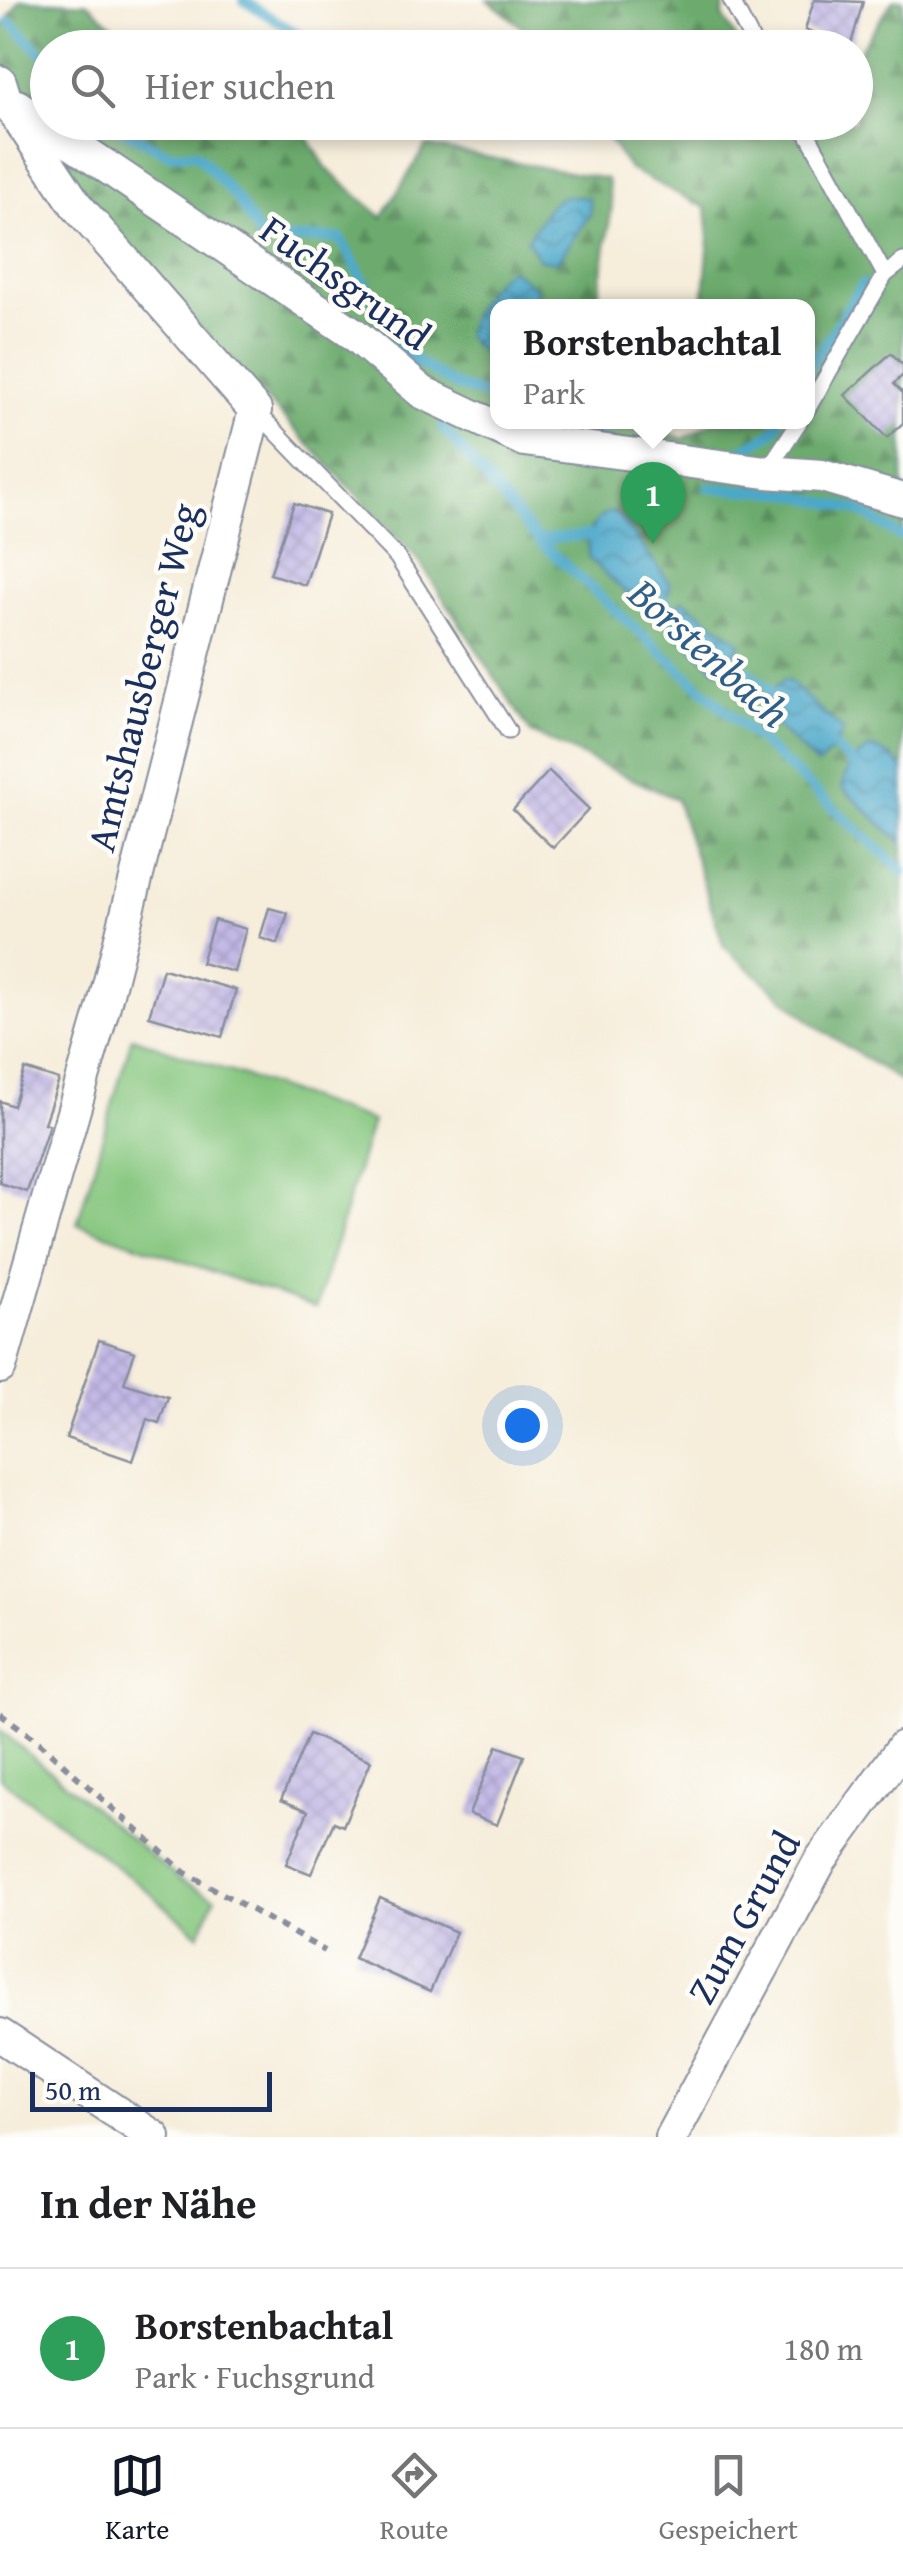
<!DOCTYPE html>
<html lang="de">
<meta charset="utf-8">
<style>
body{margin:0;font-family:"Gentium Book Plus",serif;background:#f2f2f2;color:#202124}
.scale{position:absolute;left:30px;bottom:25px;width:242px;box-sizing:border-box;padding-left:10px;border:5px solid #1b2f5e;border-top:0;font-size:28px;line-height:35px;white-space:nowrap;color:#1b2f5e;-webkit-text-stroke:8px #fdfcf7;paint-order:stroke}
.you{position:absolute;left:522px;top:1425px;width:35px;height:35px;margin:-25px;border:8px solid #fff;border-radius:50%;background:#1a73e8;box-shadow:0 0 0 15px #1a73e833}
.badge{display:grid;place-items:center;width:65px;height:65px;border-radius:50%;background:#111827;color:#fff;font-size:32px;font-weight:700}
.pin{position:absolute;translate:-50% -82px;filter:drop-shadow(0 2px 5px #0008)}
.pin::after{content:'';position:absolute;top:52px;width:35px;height:30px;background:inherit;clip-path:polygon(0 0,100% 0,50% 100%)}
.popup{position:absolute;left:490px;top:299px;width:325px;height:130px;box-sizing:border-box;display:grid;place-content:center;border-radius:20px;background:#fff;filter:drop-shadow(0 2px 8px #0005);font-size:32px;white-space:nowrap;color:#757577}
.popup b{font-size:38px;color:#202124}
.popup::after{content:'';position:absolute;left:50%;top:100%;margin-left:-20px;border:20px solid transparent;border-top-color:#fff}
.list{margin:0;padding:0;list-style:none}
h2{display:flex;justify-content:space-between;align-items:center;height:130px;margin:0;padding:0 40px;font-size:42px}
h2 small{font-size:32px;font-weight:400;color:#757577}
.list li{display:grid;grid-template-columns:65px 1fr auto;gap:30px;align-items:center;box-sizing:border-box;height:160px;padding:0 40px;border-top:2px solid #e0e0e0}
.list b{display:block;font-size:38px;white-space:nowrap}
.list p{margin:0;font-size:32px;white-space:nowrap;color:#757577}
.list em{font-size:32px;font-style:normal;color:#757577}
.icon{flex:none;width:55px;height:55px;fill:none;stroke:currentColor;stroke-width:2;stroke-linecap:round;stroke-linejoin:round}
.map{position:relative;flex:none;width:903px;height:2137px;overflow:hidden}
.search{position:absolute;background:#fff;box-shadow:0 5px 15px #0003;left:30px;right:30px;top:30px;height:110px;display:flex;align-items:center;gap:25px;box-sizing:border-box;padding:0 35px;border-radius:55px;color:#757577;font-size:38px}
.sheet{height:290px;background:#fff}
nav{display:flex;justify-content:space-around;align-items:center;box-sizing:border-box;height:140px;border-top:2px solid #e0e0e0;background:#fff;font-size:28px;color:#757577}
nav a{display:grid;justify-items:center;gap:5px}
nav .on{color:#111827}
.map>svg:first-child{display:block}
.green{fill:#85c67e;stroke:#507a6e;stroke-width:2.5}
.forest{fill:url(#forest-firs);stroke:#446d66;stroke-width:2.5}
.water{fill:url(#water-waves);stroke:#346c94;stroke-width:2.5}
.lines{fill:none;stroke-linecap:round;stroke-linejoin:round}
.stream{stroke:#4ca8ca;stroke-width:10}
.building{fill:url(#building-cross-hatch)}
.service-casing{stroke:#888e9c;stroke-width:19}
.minor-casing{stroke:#888e9c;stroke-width:36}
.path{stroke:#888e9c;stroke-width:6;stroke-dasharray:8 8;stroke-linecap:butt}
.service{stroke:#fff;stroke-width:15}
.minor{stroke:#fff;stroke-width:32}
.labels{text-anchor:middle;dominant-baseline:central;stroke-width:9;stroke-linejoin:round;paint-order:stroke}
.street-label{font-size:40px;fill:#1b2f5e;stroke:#fdfcf7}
.water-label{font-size:42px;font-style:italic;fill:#2f5f89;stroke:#fdfcf7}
</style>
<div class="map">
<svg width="903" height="2137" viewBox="0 0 903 2137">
<defs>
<pattern id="forest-firs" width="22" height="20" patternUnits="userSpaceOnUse" patternTransform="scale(2.5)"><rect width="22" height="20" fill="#6cab6d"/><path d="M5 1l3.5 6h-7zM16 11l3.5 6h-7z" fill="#588c5d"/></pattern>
<pattern id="water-waves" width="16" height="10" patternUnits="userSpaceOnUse" patternTransform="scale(2.5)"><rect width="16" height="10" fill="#4ca8ca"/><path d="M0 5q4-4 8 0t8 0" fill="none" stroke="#3e89a7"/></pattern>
<pattern id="building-cross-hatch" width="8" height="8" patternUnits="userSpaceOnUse" patternTransform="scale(2.5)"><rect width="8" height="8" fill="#c3bae6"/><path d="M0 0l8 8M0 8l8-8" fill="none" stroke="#a7a0c8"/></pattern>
</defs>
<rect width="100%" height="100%" fill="#fdfcf7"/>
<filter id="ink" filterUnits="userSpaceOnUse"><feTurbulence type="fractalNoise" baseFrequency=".01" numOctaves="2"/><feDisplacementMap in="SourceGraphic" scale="20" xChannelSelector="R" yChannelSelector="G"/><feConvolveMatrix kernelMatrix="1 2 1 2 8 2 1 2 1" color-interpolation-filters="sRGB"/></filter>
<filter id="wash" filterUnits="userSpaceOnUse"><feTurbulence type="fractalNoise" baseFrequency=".0048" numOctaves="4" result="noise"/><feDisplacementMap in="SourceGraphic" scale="40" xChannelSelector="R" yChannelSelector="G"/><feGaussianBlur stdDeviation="2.25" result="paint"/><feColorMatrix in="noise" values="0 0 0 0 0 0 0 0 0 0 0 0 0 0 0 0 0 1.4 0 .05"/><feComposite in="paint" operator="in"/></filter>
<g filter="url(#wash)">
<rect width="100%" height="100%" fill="#f6edda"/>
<g class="green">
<path d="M 132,1037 L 372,1121 L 316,1308 L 77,1224 Z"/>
<path d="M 0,1730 L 179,1879 L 215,1898 L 199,1935 L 144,1888 L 0,1778 Z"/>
</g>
<g class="forest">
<path d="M 20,0 L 88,3 L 137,47 L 48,48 L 48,122 L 252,122 L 256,129 L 299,123 L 327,169 L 382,217 L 426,146 L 607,179 L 612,206 L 597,306 L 498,306 L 498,422 L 639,422 L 683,439 L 712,422 L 808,422 L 808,306 L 703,306 L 709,239 L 706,208 L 629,169 L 598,123 L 788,123 L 799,140 L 811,123 L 856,122 L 856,56 L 893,0 L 903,0 L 903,1083 L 817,1027 L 724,947 L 676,799 L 531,733 L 419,561 L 88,211 L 0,100 L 0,30 Z"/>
<path d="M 488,0 L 724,0 L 723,17 L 741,47 L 547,47 Z"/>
</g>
<g class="water">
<path d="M 563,196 L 589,198 L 590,214 L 557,262 L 539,259 L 527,240 L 550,205 Z"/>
<path d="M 511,269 L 536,288 L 535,306 L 498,306 L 498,360 L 484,355 L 466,336 C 471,311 487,282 511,269 Z"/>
<path d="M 609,512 L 620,516 L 670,583 L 669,593 L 655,608 L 644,609 L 589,559 C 586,538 589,522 609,512 Z"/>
<path d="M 683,600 L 741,643 L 723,670 L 716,670 L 667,625 L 671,614 Z"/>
<path d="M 787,680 L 843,730 L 835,748 L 817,765 L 761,711 C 762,701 777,682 787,680 Z"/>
<path d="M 873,748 L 889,755 L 903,768 L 903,844 L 843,789 C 842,773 858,751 873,748 Z"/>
</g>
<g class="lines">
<g class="stream">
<path d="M 243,0 L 320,48"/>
<path d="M 9,21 L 48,59"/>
<path d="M 108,122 L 169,154 L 196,153 L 238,200 L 262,240 L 340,238 L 412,367"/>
<path d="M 442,122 L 451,128"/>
<path d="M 410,357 L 452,384 L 498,400"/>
<path d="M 808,370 L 863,284"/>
<path d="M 559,422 L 601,436"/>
<path d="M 442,427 L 538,540 L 903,871"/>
<path d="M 733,455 L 772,433 L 779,422"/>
<path d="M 708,488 L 786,493 L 858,510 L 903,538"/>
<path d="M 538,540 L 588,535 L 596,542"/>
<path d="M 654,592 L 683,617"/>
<path d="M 723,650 L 782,701"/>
<path d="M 825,739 L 861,771"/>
</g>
</g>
<g id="blocks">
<g class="building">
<path d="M 814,0 L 863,2 L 851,44 L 805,30 Z"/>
<path d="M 891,353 L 903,365 L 903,375 L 894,384 L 903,393 L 903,423 L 887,438 L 845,395 Z"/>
<path d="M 294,503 L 328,514 L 305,585 L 270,574 Z"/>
<path d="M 549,771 L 589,809 L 553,848 L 513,810 Z"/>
<path d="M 269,908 L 288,913 L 278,944 L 260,938 Z"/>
<path d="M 214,920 L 246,929 L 234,972 L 201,963 Z"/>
<path d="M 163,969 L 236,990 L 222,1037 L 149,1016 Z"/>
<path d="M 25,1069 L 59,1080 L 44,1123 L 49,1125 L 27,1192 L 0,1183 L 0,1101 L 13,1106 Z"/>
<path d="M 99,1340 L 135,1352 L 124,1383 L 168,1397 L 159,1423 L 147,1419 L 133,1461 L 66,1438 Z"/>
<path d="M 309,1734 L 371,1761 L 343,1826 L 334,1822 L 311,1874 L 286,1864 L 308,1811 L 281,1800 Z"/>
<path d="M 497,1746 L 524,1756 L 497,1825 L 469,1814 Z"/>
<path d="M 380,1898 L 456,1932 L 430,1992 L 354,1958 Z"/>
</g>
</g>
</g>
<g filter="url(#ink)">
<use href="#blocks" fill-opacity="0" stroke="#888e9c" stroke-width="2.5"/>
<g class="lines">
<g class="service-casing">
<g id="service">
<path d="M 731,0 L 756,48"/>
<path d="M 801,122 L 885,275"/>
<path d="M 808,408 L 885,275 L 903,261"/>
<path d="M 255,410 L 397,557 L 508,731"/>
<path d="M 766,472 L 799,422"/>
</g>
</g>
<g class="minor-casing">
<g id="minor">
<path d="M 0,82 L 5,98 L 76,205 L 255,410 L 104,1005 L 0,1367"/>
<path d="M 17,106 L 354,334 L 422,392 L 524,440 L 766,472 L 822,476 L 903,500"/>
<path d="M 0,2035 L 154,2137"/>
<path d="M 671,2137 L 820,1861 L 903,1747"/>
</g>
</g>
<path class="path" d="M 0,1713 L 35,1739 L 184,1872 L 325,1951"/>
<use href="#service" class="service"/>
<use href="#minor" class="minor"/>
</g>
</g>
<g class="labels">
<g class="street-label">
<text transform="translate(346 282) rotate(36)">Fuchsgrund</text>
<text transform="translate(142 677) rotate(-76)">Amtshausberger Weg</text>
<text transform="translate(743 1917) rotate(-61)">Zum Grund</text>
</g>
<g class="water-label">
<text transform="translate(710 652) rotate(42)">Borstenbach</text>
</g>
</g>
</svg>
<div class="scale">50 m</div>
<div class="you"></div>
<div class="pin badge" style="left:653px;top:544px;background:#2e9e5b">1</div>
<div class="popup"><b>Borstenbachtal</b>Park</div>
<div class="search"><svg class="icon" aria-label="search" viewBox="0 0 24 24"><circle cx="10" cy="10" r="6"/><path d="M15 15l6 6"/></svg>Hier suchen</div>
</div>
<section class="sheet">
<h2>In der Nähe<small></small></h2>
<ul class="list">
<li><span class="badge" style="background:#2e9e5b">1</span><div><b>Borstenbachtal</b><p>Park · Fuchsgrund</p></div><em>180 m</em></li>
</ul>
</section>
<nav>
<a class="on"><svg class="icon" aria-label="map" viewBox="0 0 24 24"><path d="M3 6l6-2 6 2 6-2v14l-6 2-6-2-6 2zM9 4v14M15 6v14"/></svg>Karte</a>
<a><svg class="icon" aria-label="directions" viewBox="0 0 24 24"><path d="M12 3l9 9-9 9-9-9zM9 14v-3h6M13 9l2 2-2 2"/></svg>Route</a>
<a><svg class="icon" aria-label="saved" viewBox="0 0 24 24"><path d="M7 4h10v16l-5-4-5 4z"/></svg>Gespeichert</a>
</nav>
